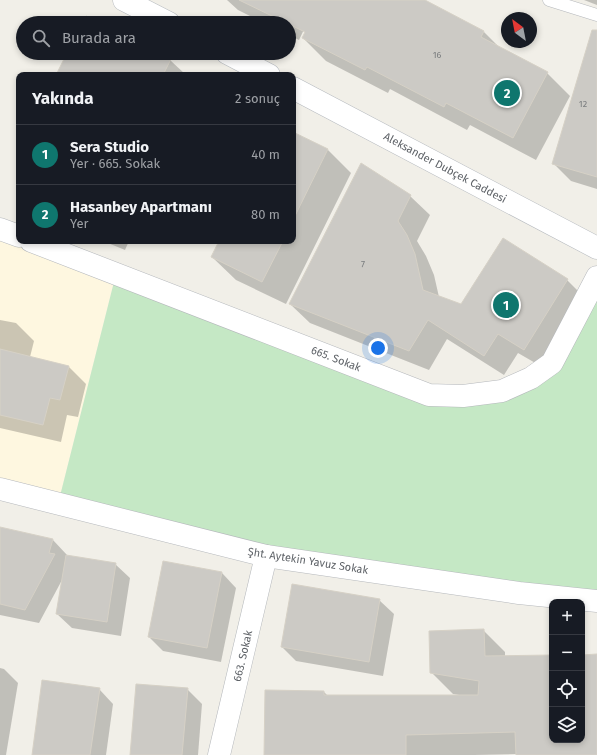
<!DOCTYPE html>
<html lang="tr">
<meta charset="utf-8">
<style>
body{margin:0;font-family:"Fira Sans",sans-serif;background:#242831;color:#f1f3f6}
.controls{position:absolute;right:12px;bottom:12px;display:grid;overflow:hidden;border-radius:8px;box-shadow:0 2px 6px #0003}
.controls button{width:36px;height:36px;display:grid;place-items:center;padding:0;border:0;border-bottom:1px solid #363941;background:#171b24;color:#f1f3f6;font:20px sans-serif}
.compass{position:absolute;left:501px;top:12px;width:36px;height:36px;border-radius:50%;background:#171b24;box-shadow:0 2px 6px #0003;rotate:328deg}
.you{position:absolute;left:378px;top:348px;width:14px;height:14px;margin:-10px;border:3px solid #fff;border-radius:50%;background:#1a73e8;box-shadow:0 0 0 6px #1a73e833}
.badge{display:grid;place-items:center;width:26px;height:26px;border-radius:50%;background:#0f766e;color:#fff;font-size:13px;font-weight:700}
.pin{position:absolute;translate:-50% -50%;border:2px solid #fff;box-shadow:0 1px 4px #0006}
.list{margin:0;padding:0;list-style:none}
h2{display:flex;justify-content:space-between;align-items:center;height:52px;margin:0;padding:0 16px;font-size:17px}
h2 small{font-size:13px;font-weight:400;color:#9ea1a6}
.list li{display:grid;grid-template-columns:26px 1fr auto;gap:12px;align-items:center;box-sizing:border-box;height:60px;padding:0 16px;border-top:1px solid #363941}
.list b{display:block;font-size:15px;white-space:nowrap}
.list p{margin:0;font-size:13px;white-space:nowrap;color:#9ea1a6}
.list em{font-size:13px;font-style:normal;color:#9ea1a6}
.icon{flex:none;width:22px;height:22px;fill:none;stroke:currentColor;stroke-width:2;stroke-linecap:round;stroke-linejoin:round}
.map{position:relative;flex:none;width:597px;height:755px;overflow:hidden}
.search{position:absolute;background:#171b24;box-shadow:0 2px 6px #0003;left:16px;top:16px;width:280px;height:44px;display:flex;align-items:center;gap:10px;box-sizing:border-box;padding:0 14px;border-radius:22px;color:#9ea1a6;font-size:15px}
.panel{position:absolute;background:#171b24;box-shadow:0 2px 6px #0003;left:16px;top:72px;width:280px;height:172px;border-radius:8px}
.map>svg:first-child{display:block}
.commercial{fill:#fef7e0}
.green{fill:#c5e8c5}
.shadow{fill:#0003}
.building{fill:#cccac5;stroke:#d6d1c6}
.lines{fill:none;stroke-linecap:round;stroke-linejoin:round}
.service-casing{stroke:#b5b8bc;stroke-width:13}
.minor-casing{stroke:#b5b8bc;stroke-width:23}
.secondary-casing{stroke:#b6babf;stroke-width:23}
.service{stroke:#fff;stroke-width:12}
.minor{stroke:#fff;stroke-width:22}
.secondary{stroke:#fff;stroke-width:22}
.labels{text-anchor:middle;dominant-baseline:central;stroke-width:3;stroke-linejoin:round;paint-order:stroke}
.number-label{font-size:9px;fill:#7a7d7f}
.street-label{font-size:11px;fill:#5f6368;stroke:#fff}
</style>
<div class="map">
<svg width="597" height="755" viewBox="0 0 597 755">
<rect width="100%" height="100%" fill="#f1efe8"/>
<path class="commercial" d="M 0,229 L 116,274 L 58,504 L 0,489 Z"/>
<path class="green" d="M 116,274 L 429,395 L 531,378 L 597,277 L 597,608 L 266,556 L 58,504 Z"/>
<g class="shadow">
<path d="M 227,0 L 318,0 L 299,40 L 289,35 L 289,23 L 264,23 L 238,10 Z"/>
<path d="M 323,0 L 412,0 L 484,32 L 500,48 L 547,73 L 570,96 L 536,160 L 470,125 L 467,130 L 390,89 L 388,93 L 326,61 L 303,38 Z"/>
<path d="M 584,0 L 597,0 L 597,5 Z"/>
<path d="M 597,45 L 597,189 L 571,181 L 553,163 Z"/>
<path d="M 68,53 L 157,53 L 170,60 L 186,75 L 57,75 Z"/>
<path d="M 293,133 L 328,150 L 351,173 L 286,304 L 236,280 L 212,257 L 220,241 L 293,241 Z"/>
<path d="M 410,196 L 430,215 L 417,241 L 426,256 L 434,275 L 439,297 L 462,306 L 567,280 L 587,300 L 544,368 L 518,353 L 504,375 L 447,339 L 429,370 L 310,323 L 290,304 Z"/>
<path d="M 103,241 L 129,241 L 125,250 Z"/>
<path d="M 0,320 L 16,323 L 34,341 L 30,357 L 68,366 L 86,384 L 78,417 L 67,415 L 61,442 L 0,428 Z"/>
<path d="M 0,528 L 53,540 L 67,555 L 66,556 L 115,564 L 130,578 L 121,636 L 72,628 L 57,614 L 62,580 L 39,623 L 0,615 Z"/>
<path d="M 222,573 L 236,588 L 221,662 L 163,651 L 149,637 Z"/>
<path d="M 379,600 L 394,614 L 383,676 L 296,661 L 282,647 Z"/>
<path d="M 483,630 L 505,652 L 505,657 L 552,656 L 552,740 L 582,740 L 582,656 L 597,655 L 597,755 L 517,755 L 517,754 L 474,755 L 265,755 L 324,692 L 328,696 L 459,696 L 459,695 L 453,694 L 431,672 Z"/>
<path d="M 0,668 L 4,669 L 18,683 L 6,755 L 0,755 Z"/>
<path d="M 99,689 L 113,704 L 106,755 L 33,755 Z"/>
<path d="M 187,689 L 202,704 L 198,755 L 131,755 Z"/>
</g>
<g class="building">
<path d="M 239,0 L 425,0 L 484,31 L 481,37 L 548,72 L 513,138 L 446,103 L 444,107 L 367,67 L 365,70 L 302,38 L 305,32 Z"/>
<path d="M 86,16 L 99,23 L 82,23 Z"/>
<path d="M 592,30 L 597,30 L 597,177 L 552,164 Z"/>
<path d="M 67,53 L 159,53 L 171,59 L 163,75 L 56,75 Z"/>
<path d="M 293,132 L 328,149 L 293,220 Z"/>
<path d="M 361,163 L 411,195 L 398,221 L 407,235 L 415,254 L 423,290 L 461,304 L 503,238 L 568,279 L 524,350 L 498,334 L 484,356 L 428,320 L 409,351 L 289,304 Z"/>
<path d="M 219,241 L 283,241 L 262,282 L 211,257 Z"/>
<path d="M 0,349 L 69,366 L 60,400 L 50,398 L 43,425 L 0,415 Z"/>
<path d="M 0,527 L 53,539 L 49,553 L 55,554 L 25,610 L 0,604 Z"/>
<path d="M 66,555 L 116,563 L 107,622 L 56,614 Z"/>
<path d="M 163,561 L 222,572 L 207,648 L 148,637 Z"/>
<path d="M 292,584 L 380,599 L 369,662 L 281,647 Z"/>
<path d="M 484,629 L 485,656 L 552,655 L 552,740 L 582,740 L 582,655 L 597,654 L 597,755 L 516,755 L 515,732 L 406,735 L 406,755 L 264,755 L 265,690 L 324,691 L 324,695 L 478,695 L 479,681 L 430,673 L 429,631 Z"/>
<path d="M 42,680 L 100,688 L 90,755 L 32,755 Z"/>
<path d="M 136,684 L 188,688 L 182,755 L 130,755 Z"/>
</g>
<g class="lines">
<g class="service-casing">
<path id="service" d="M 549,0 L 597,15"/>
</g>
<g class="minor-casing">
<g id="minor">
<path d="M 0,229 L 19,236"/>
<path d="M 31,241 L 429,395 L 463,396 L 502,391 L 531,378 L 552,363 L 597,277"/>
<path d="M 0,489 L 266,556 L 519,593 L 597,601"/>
<path d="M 219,755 L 266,556"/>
</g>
</g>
<g class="secondary-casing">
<g id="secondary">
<path d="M 124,0 L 169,23"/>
<path d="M 227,53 L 269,75"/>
<path d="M 293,88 L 597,248"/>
</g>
</g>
<use href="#service" class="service"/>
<use href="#minor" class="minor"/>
<use href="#secondary" class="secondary"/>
</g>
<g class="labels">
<g class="number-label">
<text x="437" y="55">16</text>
<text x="583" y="104">12</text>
<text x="363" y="264">7</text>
</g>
<g class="street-label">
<text transform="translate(445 168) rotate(28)">Aleksander Dubçek Caddesi</text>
<text transform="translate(336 359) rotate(21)">665. Sokak</text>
<text transform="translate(308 561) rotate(9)">Şht. Aytekin Yavuz Sokak</text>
<text transform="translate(243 656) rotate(-77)">663. Sokak</text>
</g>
</g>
</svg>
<div class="controls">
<button>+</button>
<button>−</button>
<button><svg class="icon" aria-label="locate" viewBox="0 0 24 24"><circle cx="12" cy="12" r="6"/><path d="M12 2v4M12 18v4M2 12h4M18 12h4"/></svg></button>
<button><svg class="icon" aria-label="layers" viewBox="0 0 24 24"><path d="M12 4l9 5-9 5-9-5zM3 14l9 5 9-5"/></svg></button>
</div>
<svg class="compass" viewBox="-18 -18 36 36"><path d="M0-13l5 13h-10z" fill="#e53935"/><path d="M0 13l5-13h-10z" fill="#9ea1a6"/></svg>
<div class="you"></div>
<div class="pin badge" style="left:506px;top:305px">1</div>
<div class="pin badge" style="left:507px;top:93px">2</div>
<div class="search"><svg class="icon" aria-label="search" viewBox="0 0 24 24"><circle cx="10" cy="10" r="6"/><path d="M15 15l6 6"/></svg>Burada ara</div>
<section class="panel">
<h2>Yakında<small>2 sonuç</small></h2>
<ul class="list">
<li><span class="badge">1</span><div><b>Sera Studio</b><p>Yer · 665. Sokak</p></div><em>40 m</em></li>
<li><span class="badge">2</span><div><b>Hasanbey Apartmanı</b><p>Yer</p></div><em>80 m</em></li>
</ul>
</section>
</div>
